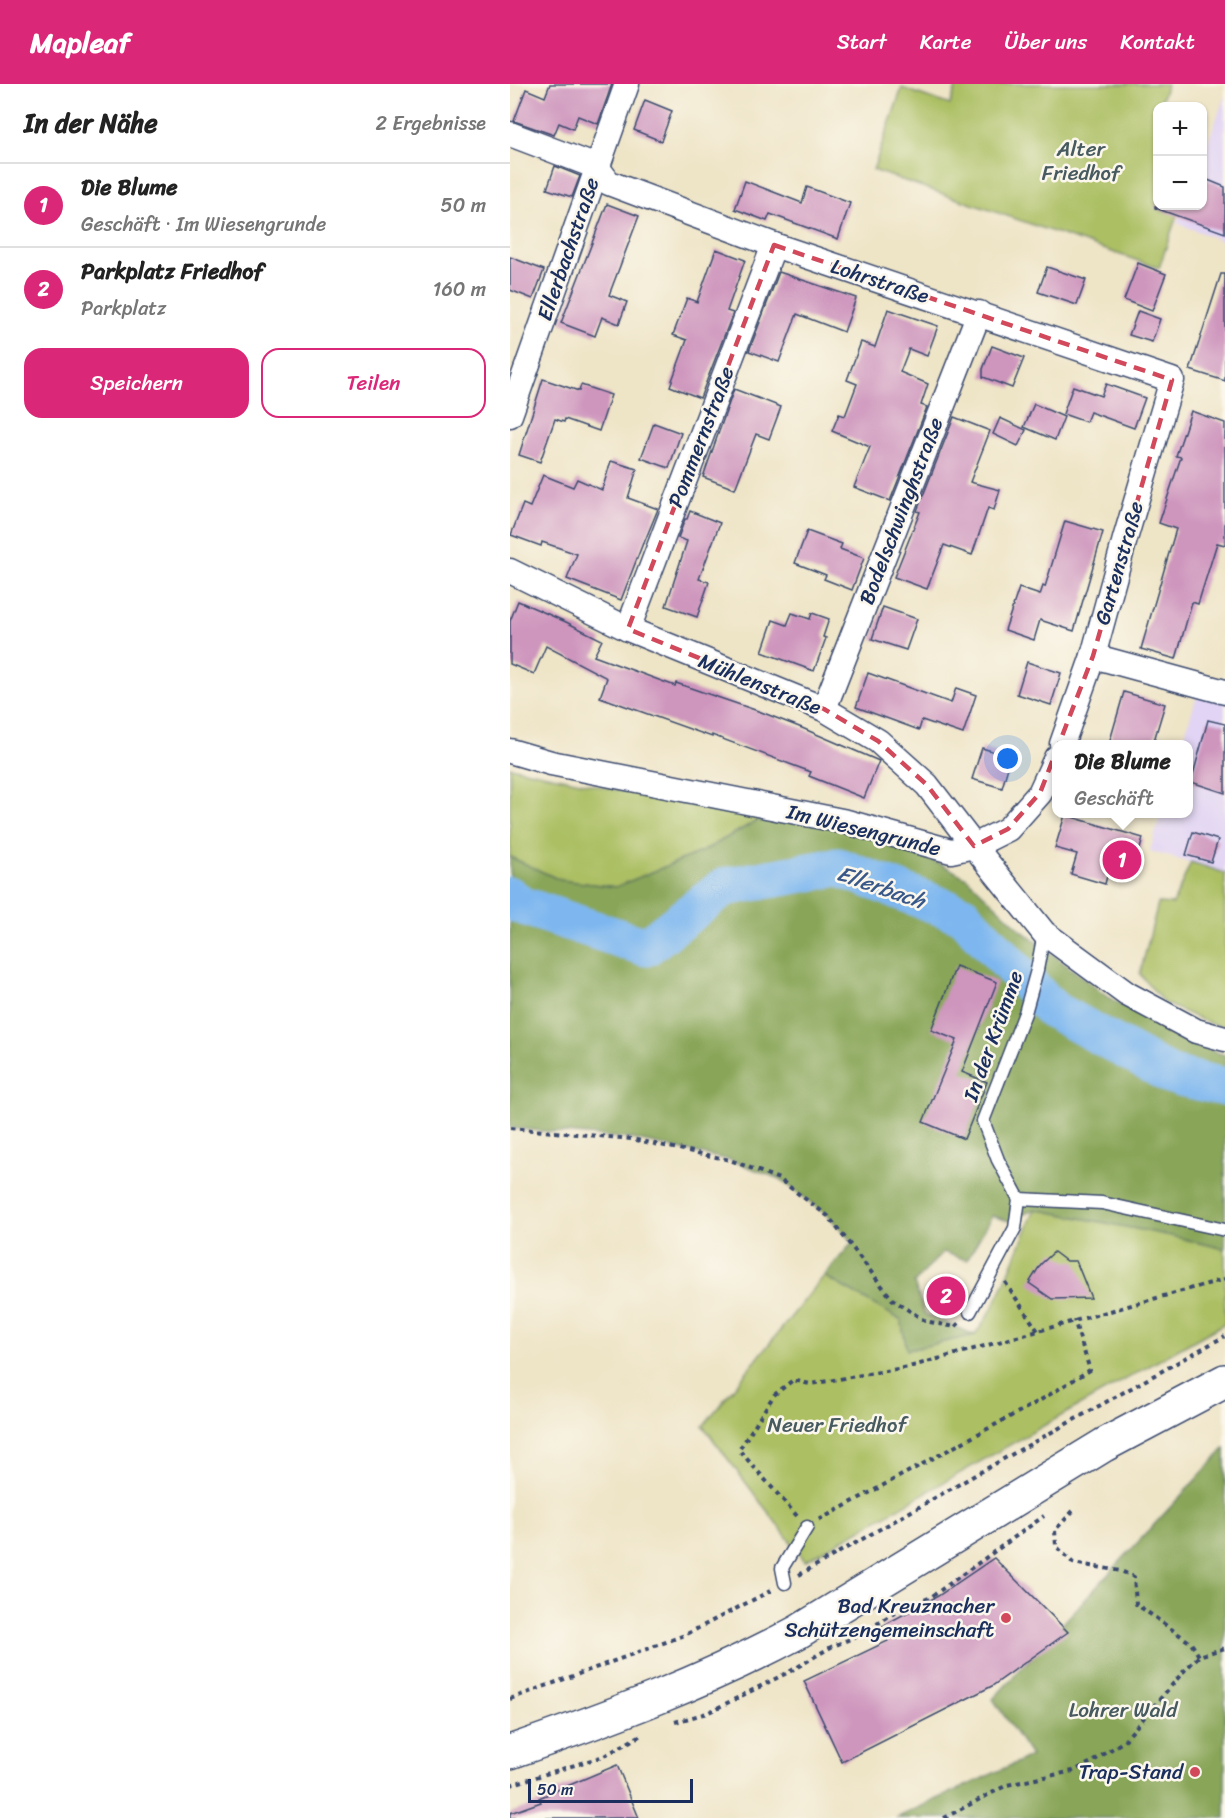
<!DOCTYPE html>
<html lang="de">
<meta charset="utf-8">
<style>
body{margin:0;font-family:Sriracha,sans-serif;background:#f2f2f2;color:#222}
.controls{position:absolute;right:18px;top:18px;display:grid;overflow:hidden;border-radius:12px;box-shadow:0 2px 4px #0004}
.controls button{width:54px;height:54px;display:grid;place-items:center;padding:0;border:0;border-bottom:2px solid #e0e0e0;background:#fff;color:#222;font:30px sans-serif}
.scale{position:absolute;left:18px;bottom:15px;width:165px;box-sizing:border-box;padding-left:6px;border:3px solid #1b2f5e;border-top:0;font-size:16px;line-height:21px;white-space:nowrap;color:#1b2f5e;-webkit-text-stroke:4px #fbf7ec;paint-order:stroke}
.you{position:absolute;left:498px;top:675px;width:21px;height:21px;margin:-15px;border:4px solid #fff;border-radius:50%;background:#1a73e8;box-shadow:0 0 0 9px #1a73e833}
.badge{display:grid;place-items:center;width:39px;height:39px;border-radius:50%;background:#db2777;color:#fff;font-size:20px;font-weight:700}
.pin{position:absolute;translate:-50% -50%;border:3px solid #fff;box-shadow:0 2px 6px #0006}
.popup{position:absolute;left:542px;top:656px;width:141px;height:78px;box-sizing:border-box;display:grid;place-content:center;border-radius:12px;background:#fff;filter:drop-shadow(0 2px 4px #0005);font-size:20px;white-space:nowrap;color:#767676}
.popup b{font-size:22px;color:#222}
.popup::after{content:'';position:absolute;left:50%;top:100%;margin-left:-12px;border:12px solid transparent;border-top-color:#fff}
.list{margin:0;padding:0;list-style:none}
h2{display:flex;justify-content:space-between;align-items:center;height:78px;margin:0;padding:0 24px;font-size:26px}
h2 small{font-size:20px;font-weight:400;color:#767676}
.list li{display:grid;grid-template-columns:39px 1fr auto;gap:18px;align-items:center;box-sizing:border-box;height:84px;padding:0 24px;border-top:2px solid #e0e0e0}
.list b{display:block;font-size:22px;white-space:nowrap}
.list p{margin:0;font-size:20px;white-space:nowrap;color:#767676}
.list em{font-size:20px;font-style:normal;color:#767676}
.actions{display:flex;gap:12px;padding:18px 24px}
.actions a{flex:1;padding:14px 0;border:2px solid #db2777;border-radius:18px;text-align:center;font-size:21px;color:#db2777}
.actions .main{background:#db2777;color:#fff}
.map{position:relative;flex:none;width:715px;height:1734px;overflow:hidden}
header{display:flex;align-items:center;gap:36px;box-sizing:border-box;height:84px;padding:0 30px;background:#db2777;color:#fff}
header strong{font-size:28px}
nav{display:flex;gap:33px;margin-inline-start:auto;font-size:21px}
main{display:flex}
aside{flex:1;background:#fff}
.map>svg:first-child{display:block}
.built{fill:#e1d4f4}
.green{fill:#acbf63;stroke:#647760;stroke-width:1.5}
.forest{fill:#89a659;stroke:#526a5c;stroke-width:1.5}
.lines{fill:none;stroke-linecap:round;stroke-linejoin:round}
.river{stroke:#7eb7ef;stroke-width:39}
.building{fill:#ce95bd}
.service-casing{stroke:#3b4a6e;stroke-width:15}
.minor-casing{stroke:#3b4a6e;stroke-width:27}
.secondary-casing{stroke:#3b4a6e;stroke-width:36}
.path{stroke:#3b4a6e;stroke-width:4;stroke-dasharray:4.5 4.5;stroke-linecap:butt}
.service{stroke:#fff;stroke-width:12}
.minor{stroke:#fff;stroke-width:24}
.secondary{stroke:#fff;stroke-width:33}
.marked{fill:none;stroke:#d1495b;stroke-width:4.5;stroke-dasharray:12 8;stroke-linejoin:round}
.poi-dot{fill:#d1495b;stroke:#fbf7ec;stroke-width:2}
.labels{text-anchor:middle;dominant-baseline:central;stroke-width:5;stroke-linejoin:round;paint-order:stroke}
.park-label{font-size:21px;fill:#465a60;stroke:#fbf7ec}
.street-label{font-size:21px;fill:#1b2f5e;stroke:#fbf7ec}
.poi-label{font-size:21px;fill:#1b2f5e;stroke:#fbf7ec;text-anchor:end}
.water-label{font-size:22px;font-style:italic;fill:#39588a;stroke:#fbf7ec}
</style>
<header>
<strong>Mapleaf</strong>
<nav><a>Start</a><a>Karte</a><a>Über uns</a><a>Kontakt</a></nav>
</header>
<main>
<aside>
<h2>In der Nähe<small>2 Ergebnisse</small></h2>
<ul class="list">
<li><span class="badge">1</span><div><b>Die Blume</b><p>Geschäft · Im Wiesengrunde</p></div><em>50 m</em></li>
<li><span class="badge">2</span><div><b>Parkplatz Friedhof</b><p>Parkplatz</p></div><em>160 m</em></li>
</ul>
<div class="actions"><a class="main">Speichern</a><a>Teilen</a></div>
</aside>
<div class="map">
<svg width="715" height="1734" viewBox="0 0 715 1734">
<rect width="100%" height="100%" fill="#fbf7ec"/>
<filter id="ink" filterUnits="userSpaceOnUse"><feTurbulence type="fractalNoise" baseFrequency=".0167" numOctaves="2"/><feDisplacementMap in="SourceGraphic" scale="12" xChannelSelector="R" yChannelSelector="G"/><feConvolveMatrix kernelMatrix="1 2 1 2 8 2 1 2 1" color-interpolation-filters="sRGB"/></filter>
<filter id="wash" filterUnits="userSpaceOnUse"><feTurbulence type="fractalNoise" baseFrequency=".008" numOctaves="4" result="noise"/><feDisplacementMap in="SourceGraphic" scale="24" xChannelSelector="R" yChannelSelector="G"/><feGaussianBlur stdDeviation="1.35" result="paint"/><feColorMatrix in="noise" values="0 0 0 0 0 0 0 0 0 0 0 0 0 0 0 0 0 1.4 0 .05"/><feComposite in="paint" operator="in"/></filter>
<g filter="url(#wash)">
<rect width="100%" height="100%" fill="#eee4c6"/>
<g class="built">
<path d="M 715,12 L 715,158 L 667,139 L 674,122 L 692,122 L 693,72 Z"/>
<path d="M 693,592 L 715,599 L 715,789 L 640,767 L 651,730 L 678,730 L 678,660 L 672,660 Z"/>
</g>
<g class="green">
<path d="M 447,0 L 657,0 L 649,22 L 648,22 L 645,35 L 648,36 L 648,122 L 670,122 L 649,184 L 363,86 L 392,4 L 440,21 Z"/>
<path d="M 0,683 L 112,707 L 276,725 L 248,736 L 193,767 L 106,803 L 50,796 L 0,773 Z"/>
<path d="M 681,778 L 715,789 L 715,943 L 699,939 L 654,919 L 630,890 L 648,819 L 663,820 Z"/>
<path d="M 525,1125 L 662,1152 L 715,1165 L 715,1239 L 295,1477 L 193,1342 L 314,1192 L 391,1236 L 398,1266 L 465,1251 L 481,1227 L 495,1198 Z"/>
</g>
<g class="forest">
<path d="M 289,729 L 383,761 L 431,780 L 457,794 L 511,846 L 596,912 L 676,958 L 715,971 L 715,1165 L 662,1152 L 525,1125 L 499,1137 L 482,1132 L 457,1176 L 433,1168 L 404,1199 L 415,1230 L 465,1251 L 397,1266 L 391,1236 L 314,1192 L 343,1158 L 318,1132 L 270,1095 L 220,1076 L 122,1055 L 0,1044 L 0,773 L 50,796 L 106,803 L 193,767 L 248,736 Z"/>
<path d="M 715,1364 L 715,1734 L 386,1734 L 521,1672 L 483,1615 Z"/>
</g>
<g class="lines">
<path class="river" d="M 0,812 L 10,821 L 136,863 L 214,803 L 328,783 L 453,831 L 542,925 L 661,991 L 715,1003"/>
</g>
<g id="blocks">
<g class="building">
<path d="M 40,0 L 102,0 L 88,40 L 68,32 L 63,45 L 49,39 L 44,51 L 4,37 L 16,5 L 35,13 Z"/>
<path d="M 135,16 L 162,27 L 151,57 L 124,46 Z"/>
<path d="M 45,82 L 70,92 L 62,113 L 37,105 Z"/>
<path d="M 693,94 L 715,103 L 715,149 L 645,124 L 645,122 L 693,122 Z"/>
<path d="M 235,97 L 292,119 L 297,103 L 340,119 L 328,155 L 260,130 L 257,137 L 225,125 Z"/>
<path d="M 97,120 L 129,132 L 99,211 L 117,218 L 109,240 L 92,233 L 85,252 L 51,239 Z"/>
<path d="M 206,165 L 235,176 L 217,227 L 223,229 L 190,314 L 160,302 L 177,256 L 163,251 L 177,214 L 187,218 Z"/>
<path d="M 0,173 L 34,186 L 23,215 L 0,206 Z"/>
<path d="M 628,179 L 656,190 L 642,227 L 614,216 Z"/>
<path d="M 537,183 L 576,196 L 567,221 L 528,208 Z"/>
<path d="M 269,188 L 346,214 L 334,248 L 287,230 L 269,278 L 239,267 Z"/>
<path d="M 711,190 L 715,190 L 715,297 L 680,286 Z"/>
<path d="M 378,225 L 428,242 L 417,272 L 399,265 L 390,288 L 418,300 L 411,321 L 417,323 L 380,417 L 344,403 L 360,363 L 322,347 L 329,330 L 335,332 L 347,300 L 337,296 L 351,258 L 365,263 Z"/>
<path d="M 628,227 L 650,235 L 642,258 L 619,251 Z"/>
<path d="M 482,262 L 514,274 L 502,304 L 473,293 L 473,285 Z"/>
<path d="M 33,295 L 69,307 L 71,301 L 101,311 L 89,347 L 55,335 L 54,338 L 45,335 L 30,378 L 9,371 Z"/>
<path d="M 596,300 L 635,314 L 624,344 L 580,328 L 576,338 L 553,330 L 563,302 L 591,312 Z"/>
<path d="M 224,305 L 271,323 L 259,355 L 246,350 L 225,405 L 193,393 Z"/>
<path d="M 524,320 L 554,333 L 545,356 L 514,343 Z"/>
<path d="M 681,327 L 715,339 L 715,461 L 707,459 L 688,520 L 682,518 L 666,575 L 631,565 L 666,445 L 649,439 L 671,373 L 666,372 Z"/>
<path d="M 444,333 L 480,347 L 460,398 L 490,406 L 484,426 L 478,424 L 462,471 L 434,461 L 417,505 L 384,493 L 410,428 L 407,427 Z"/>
<path d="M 490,334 L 516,346 L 508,362 L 483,350 Z"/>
<path d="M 144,339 L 171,349 L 159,384 L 131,374 Z"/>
<path d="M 101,377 L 127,385 L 118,414 L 148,425 L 134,459 L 133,459 L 111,516 L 57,495 L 67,470 L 32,458 L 31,462 L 1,451 L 13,420 L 20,423 L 33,391 L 63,403 L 67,395 L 92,406 Z"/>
<path d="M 180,427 L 210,439 L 189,495 L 199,498 L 187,533 L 156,522 L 177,457 L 168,454 L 175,435 L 177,435 Z"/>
<path d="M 555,437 L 593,448 L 564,547 L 530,536 L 524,556 L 495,546 L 509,504 L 530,511 L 533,502 L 535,503 Z"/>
<path d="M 297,447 L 332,460 L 330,465 L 354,474 L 342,506 L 314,495 L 316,491 L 285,479 Z"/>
<path d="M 8,517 L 56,538 L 92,556 L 84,572 L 165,602 L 166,599 L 251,628 L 292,644 L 369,677 L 354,714 L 299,692 L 301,688 L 202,651 L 202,653 L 90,613 L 97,594 L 36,562 L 24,590 L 0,580 L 0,537 Z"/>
<path d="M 373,523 L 407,535 L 396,566 L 362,555 Z"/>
<path d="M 282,529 L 300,535 L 302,529 L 319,535 L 313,553 L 316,554 L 304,587 L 252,568 L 263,536 L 277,541 Z"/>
<path d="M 517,578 L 551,589 L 541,621 L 507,610 Z"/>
<path d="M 358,589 L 441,619 L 446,604 L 466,611 L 453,650 L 412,636 L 409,646 L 346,623 Z"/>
<path d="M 614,608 L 655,620 L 643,660 L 599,660 Z"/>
<path d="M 698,636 L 715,640 L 715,709 L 681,698 Z"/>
<path d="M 472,664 L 501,673 L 492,704 L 462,695 Z"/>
<path d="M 555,731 L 633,754 L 624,787 L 600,780 L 595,800 L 561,790 L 567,770 L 545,764 Z"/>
<path d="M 683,748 L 708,756 L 701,778 L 676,771 Z"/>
<path d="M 446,882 L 487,898 L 452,988 L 477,998 L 454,1055 L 413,1038 L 447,956 L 421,946 Z"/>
<path d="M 544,1168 L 556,1177 L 566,1177 L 581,1214 L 542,1215 L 519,1199 L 531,1180 Z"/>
<path d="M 484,1474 L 558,1548 L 482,1602 L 332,1678 L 294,1597 L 378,1557 L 372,1542 L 428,1512 Z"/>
<path d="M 107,1681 L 129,1734 L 0,1734 L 0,1729 L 31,1718 L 29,1714 Z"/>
</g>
</g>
</g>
<g filter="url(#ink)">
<use href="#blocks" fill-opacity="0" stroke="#3b4a6e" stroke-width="1.5"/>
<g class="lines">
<g class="service-casing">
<g id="service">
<path d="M 509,1115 L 592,1119 L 715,1146"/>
<path d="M 460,1228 L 505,1144 L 509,1115 L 488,1076 L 473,1037 L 515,929 L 527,886 L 534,849"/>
<path d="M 275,1499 L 272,1484 L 297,1443"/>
</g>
</g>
<g class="minor-casing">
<g id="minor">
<path d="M 0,50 L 87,83 L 99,99 L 264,161 L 662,296 L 615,455 L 583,572 L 552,660"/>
<path d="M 0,331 L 117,0"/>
<path d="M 0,487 L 118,545 L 314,625 L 368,657 L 417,701 L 464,762 L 498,745 L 530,709 L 546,674"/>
<path d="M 118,545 L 264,161"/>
<path d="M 583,572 L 715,608"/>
<path d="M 314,625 L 469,229"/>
<path d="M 0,667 L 41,679 L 337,738 L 441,767 L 464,762 L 534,849 L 617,910 L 686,947 L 715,955"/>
</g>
</g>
<g class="secondary-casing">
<path id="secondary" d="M 0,1668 C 98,1634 197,1597 288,1548 L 594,1361 L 715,1297"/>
</g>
<g class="path">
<path d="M 0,1044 L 122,1055 L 220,1076 L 269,1095 L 318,1132 L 382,1215 L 415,1237 L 445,1243 L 449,1239"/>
<path d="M 495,1198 L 528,1247"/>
<path d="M 563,1427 L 545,1446 L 546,1462 L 563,1479 L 611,1487 L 624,1493 L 626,1520 L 681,1559 L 689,1572"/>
<path d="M 287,1432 L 229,1366 L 264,1311 L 283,1296 L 300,1300 L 399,1283 L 715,1195"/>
<path d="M 309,1436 L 529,1317 L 580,1286 L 564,1236"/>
<path d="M 289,1491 L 497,1373 L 715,1252"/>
<path d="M 0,1615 L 175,1551 L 262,1506"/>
<path d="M 165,1638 L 197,1629 L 279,1588 L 321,1563 L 352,1550 L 379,1532 L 421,1513 L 534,1432"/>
<path d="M 0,1701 L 94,1672 L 133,1650"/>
<path d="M 434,1734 L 497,1701 L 563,1687 L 582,1678 L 614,1657 L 673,1588 L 689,1572 L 715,1564"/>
</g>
<use href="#service" class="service"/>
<use href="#minor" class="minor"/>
<use href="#secondary" class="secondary"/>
</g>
</g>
<path class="marked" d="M 264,161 L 662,296 L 583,572 L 530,709 L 498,745 L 464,762 L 417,701 L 368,657 L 314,625 L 118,545 Z"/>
<g class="poi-dot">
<circle cx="496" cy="1534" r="6"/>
<circle cx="685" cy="1688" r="6"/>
</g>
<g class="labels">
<g class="park-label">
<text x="571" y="65">Alter<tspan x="571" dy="24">Friedhof</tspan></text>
<text x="327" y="1341">Neuer Friedhof</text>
<text x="613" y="1626">Lohrer Wald</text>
</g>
<g class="street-label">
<text transform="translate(58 165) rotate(-71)">Ellerbachstraße</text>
<text transform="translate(370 197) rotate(18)">Lohrstraße</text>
<text transform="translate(191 353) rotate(-69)">Pommernstraße</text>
<text transform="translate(391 427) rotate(-69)">Bodelschwinghstraße</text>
<text transform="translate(609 479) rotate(-74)">Gartenstraße</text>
<text transform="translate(250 600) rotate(22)">Mühlenstraße</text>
<text transform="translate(354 746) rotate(14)">Im Wiesengrunde</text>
<text transform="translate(483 952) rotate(-70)">In der Krümme</text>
</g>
<g class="poi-label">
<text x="484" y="1522">Bad Kreuznacher<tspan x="484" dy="24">Schützengemeinschaft</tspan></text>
<text x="673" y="1688">Trap-Stand</text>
</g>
<g class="water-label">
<text transform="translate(371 803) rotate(19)">Ellerbach</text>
</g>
</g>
</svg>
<div class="controls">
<button>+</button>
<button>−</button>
</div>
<div class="scale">50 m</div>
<div class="you"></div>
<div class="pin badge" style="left:612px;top:776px">1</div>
<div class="popup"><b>Die Blume</b>Geschäft</div>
<div class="pin badge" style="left:436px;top:1212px">2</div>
</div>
</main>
